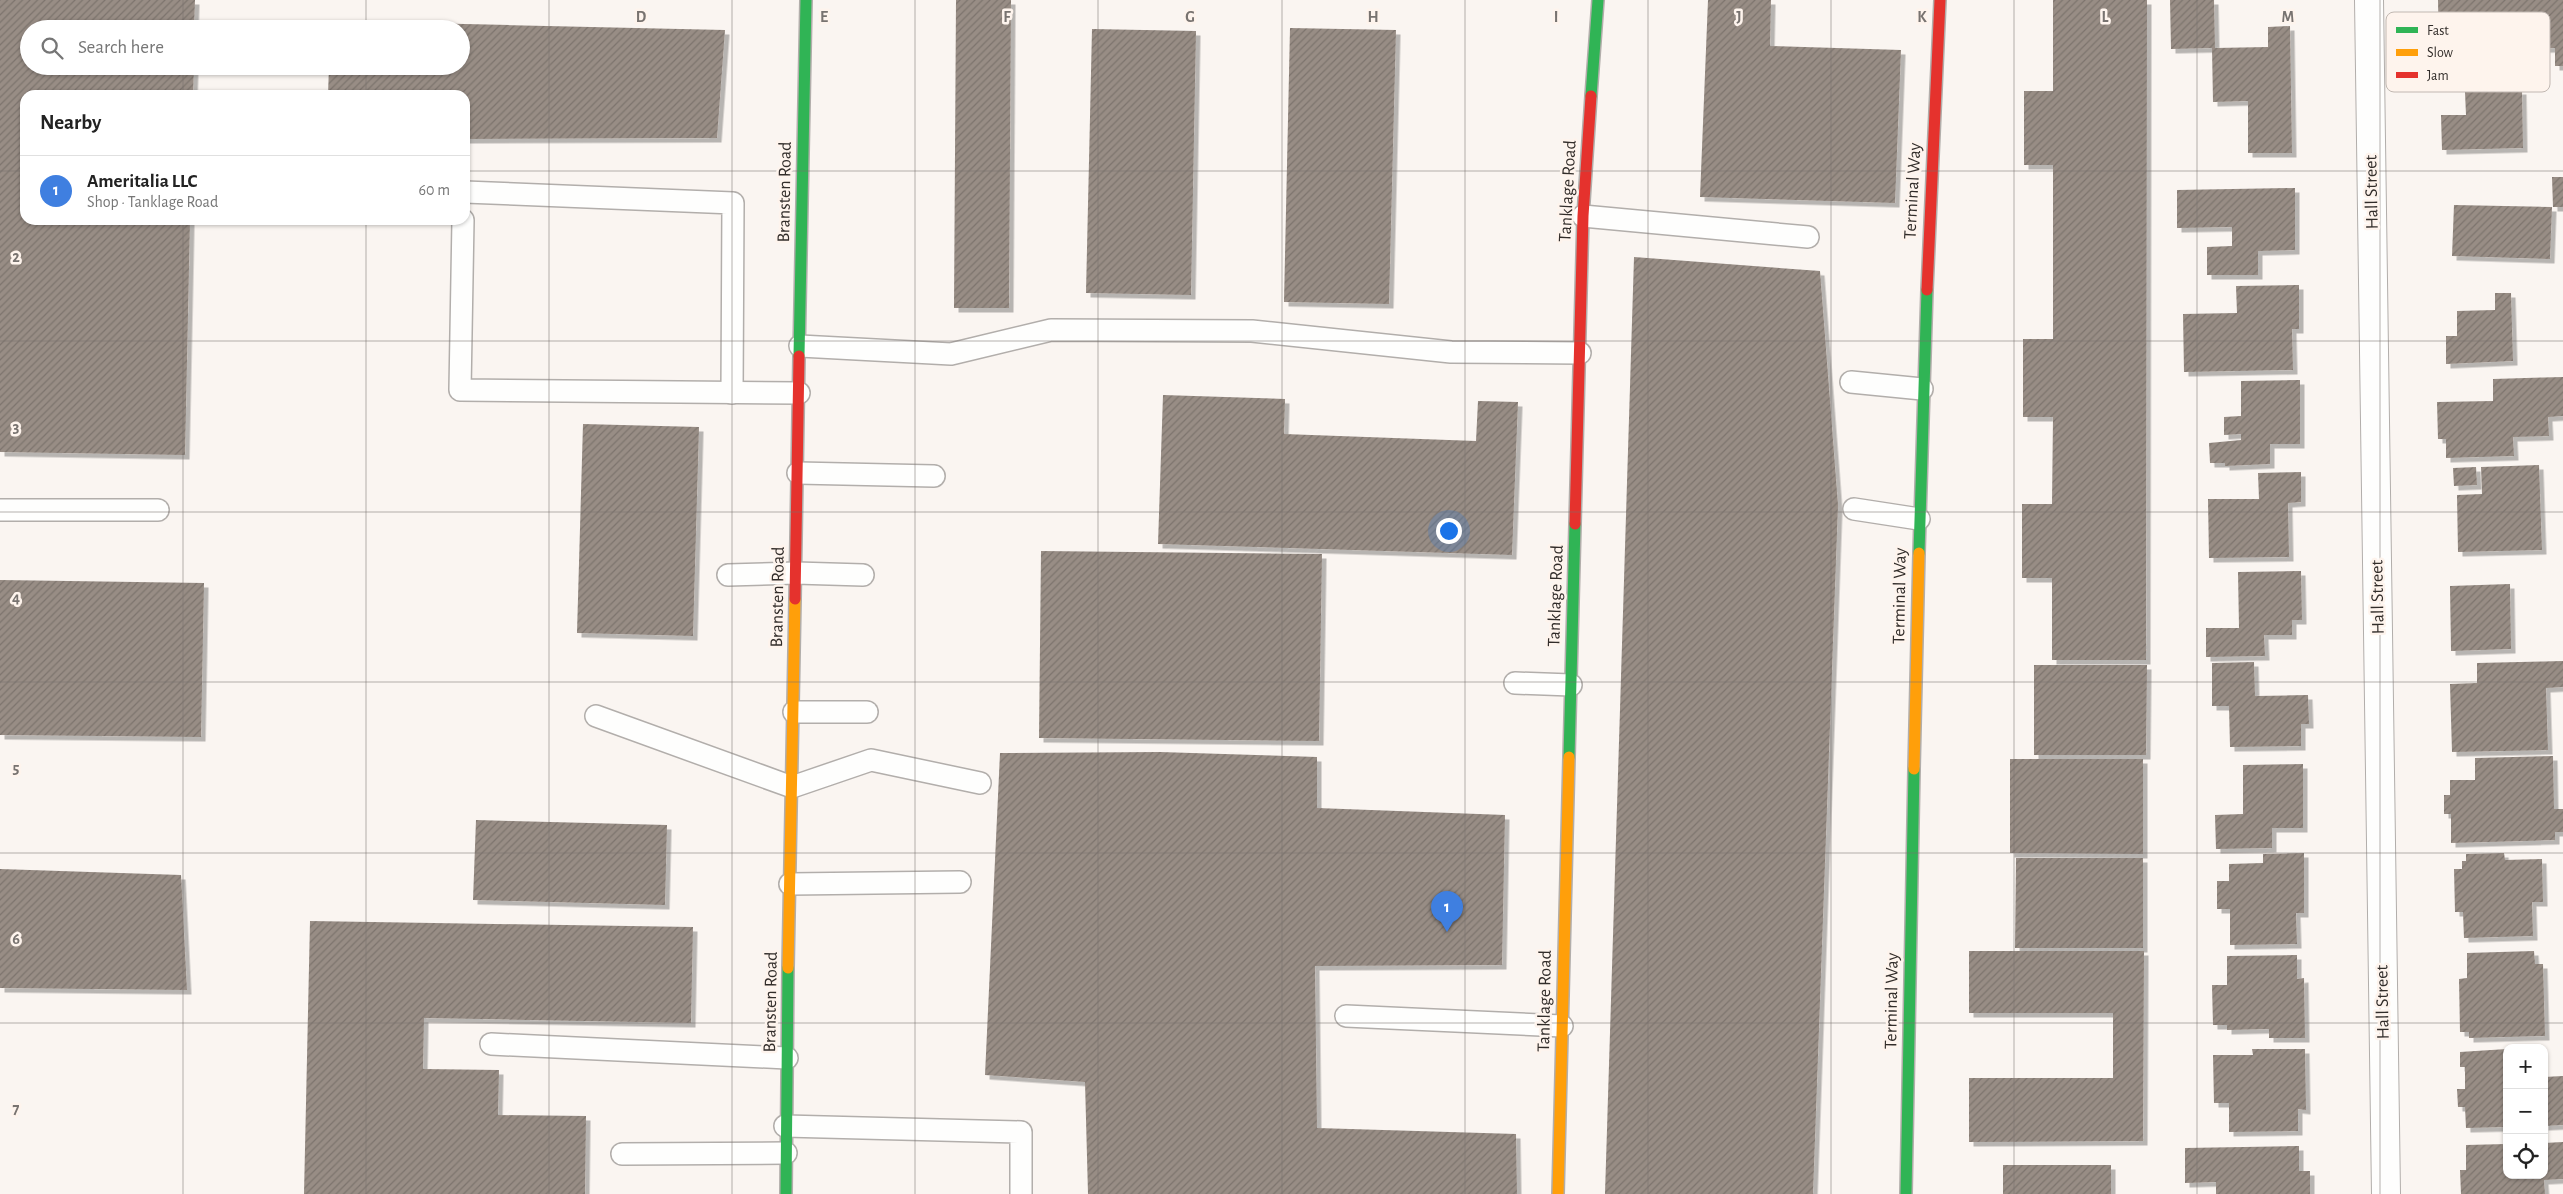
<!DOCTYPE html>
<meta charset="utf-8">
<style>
body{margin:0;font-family:"Alegreya Sans",sans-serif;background:#f2f2f2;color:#222}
.controls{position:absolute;right:15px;bottom:15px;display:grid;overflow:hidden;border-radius:10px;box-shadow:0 1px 4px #0004}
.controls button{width:45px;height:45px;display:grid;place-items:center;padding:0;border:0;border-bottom:1px solid #e0e0e0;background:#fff;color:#222;font:25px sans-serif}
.you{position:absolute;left:1448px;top:530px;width:18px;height:18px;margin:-12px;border:4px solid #fff;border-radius:50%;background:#1a73e8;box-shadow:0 0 0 8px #1a73e833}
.badge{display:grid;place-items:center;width:32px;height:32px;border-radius:50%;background:#2563eb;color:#fff;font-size:16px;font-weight:700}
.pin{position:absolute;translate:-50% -41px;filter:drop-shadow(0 1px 2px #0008)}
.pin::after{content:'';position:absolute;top:26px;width:18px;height:15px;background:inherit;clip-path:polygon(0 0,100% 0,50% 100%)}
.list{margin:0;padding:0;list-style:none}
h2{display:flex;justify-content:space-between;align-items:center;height:65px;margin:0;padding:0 20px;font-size:21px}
h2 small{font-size:16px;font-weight:400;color:#767676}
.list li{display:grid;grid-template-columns:32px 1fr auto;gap:15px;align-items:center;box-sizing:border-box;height:70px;padding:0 20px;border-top:1px solid #e0e0e0}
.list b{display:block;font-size:19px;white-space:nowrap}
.list p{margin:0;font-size:16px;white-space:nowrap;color:#767676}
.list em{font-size:16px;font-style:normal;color:#767676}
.icon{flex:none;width:28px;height:28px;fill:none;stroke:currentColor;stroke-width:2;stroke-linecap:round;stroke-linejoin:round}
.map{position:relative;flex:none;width:2563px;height:1194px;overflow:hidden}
.search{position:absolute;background:#fff;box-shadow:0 1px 4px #0004;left:20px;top:20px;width:450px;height:55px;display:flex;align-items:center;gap:12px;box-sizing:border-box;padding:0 18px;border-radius:28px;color:#767676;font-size:19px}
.panel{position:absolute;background:#fff;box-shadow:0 1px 4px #0004;left:20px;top:90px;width:450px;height:135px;border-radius:15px}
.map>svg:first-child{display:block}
.building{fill:url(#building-hatch);filter:url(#shadow)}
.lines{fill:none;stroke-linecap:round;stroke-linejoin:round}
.lane-casing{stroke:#b2aeab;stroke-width:24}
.street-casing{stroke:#b2aeab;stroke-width:30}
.fast-casing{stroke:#b2aeab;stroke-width:14}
.slow-casing{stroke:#b2aeab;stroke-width:14}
.jam-casing{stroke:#b2aeab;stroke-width:14}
.lane{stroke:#fefefd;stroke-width:21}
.street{stroke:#fefefd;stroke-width:28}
.fast{stroke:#30b455;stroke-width:11}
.slow{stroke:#ff9f0a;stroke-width:11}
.jam{stroke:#e5322d;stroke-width:11}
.grid{fill:none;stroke:#787370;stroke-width:1;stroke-opacity:0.55}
.labels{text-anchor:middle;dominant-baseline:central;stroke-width:5;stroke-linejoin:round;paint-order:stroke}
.street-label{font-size:18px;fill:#322d2a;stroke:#fef4ed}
.key{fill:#fef4ed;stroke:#c1b8b2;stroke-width:1}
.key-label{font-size:14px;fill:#322d2a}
.grid-label{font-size:16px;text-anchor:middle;font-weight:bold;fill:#787370;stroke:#fef4ed;stroke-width:5;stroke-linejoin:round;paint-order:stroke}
</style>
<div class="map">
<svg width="2563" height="1194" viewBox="0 0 2563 1194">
<defs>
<pattern id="building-hatch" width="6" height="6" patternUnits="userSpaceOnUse" patternTransform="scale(1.25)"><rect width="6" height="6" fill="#988d85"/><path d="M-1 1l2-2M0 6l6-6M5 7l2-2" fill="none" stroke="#7d746d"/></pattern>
<filter id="shadow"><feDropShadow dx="4.5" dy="4.5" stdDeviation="0" flood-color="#0004"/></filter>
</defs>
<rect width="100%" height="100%" fill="#faf5f1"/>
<g class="building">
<path d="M 0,0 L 195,0 L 194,29 L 29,29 L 29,66 L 194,66 L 193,95 L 25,95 L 25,220 L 190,220 L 185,455 L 0,452 Z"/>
<path d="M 956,0 L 1011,0 L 1009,308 L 954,308 Z"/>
<path d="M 1708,0 L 1771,0 L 1770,46 L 1901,50 L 1895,203 L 1700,197 Z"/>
<path d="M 2053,0 L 2147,0 L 2146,660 L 2052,660 L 2052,578 L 2022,578 L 2022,504 L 2052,504 L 2053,417 L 2023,417 L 2023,339 L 2053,339 L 2053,165 L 2024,165 L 2024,91 L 2053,91 Z"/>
<path d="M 2170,0 L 2214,0 L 2215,48 L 2268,47 L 2268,27 L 2290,26 L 2292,153 L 2248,153 L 2248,101 L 2213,102 L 2212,48 L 2171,49 Z"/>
<path d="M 2438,0 L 2563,0 L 2563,66 L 2555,66 L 2555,48 L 2439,51 Z"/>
<path d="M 330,21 L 725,30 L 717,138 L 465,139 L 465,95 L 328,95 L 329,66 L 461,66 L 461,29 L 330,29 Z"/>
<path d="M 1290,28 L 1396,30 L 1389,304 L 1284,302 Z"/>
<path d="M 1092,29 L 1196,31 L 1191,295 L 1086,293 Z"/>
<path d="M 2522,90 L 2523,148 L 2442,150 L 2441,115 L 2466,115 L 2465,92 Z"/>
<path d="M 2552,177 L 2563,177 L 2563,207 L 2553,207 Z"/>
<path d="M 2295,188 L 2295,250 L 2258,251 L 2258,275 L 2207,275 L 2207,247 L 2232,246 L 2232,227 L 2177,228 L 2177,190 Z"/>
<path d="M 2454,205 L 2552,207 L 2550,259 L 2452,256 Z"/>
<path d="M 1634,257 L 1820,271 L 1838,505 L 1813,1194 L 1605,1194 Z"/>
<path d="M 2299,285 L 2299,329 L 2292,329 L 2293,370 L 2184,372 L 2183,314 L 2237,313 L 2236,286 Z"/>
<path d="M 2495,293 L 2511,293 L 2513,361 L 2446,364 L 2446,336 L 2457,336 L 2457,311 L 2495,310 Z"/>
<path d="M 2563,377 L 2563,416 L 2548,417 L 2549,436 L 2513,437 L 2514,456 L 2446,458 L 2446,439 L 2438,439 L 2437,402 L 2493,401 L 2493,379 Z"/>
<path d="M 2300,380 L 2300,444 L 2270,444 L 2270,464 L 2225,466 L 2225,463 L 2210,463 L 2209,443 L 2241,440 L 2241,434 L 2224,435 L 2224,417 L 2241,416 L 2241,381 Z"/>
<path d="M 1163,395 L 1285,399 L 1284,434 L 1476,441 L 1478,401 L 1518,402 L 1512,555 L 1158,544 Z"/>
<path d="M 583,424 L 699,427 L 693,636 L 577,633 Z"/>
<path d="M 2539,465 L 2542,550 L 2458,552 L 2457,495 L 2482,494 L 2481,467 Z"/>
<path d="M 2476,467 L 2477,485 L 2454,486 L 2453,468 Z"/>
<path d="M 2301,472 L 2301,502 L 2288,503 L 2289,557 L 2209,558 L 2208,499 L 2259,499 L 2258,473 Z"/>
<path d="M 1041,551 L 1322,554 L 1319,741 L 1039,738 Z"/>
<path d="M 2301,571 L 2302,620 L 2292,620 L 2292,635 L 2264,635 L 2265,656 L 2206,657 L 2206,628 L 2239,628 L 2238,572 Z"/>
<path d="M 0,580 L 204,583 L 201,737 L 0,735 Z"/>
<path d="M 2510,584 L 2511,649 L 2451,651 L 2450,586 Z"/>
<path d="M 2563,661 L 2563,687 L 2546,688 L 2548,750 L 2452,752 L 2450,684 L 2477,683 L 2477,663 Z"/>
<path d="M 2254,662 L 2255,696 L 2308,695 L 2309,724 L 2301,724 L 2301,746 L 2230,747 L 2229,706 L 2212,706 L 2212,663 Z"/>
<path d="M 2034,665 L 2147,665 L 2146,755 L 2034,755 Z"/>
<path d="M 1160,752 L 1317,757 L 1317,808 L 1505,815 L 1502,965 L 1315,966 L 1317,1128 L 1516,1134 L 1517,1194 L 1088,1194 L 1085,1082 L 985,1075 L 1000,753 Z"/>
<path d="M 2553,756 L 2554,809 L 2563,809 L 2563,832 L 2555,832 L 2555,840 L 2451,843 L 2451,814 L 2444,814 L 2444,795 L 2450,795 L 2450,780 L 2475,780 L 2475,758 Z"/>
<path d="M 2010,759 L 2143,759 L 2143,854 L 2010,853 Z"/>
<path d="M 2303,764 L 2303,828 L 2272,828 L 2272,848 L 2216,849 L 2215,815 L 2243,814 L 2243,765 Z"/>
<path d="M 476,820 L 667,825 L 665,905 L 473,900 Z"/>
<path d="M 2304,853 L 2304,913 L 2296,913 L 2297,944 L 2230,945 L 2230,909 L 2217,909 L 2217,881 L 2229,881 L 2229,864 L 2263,863 L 2263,854 Z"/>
<path d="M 2504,853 L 2505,860 L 2542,859 L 2543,902 L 2532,902 L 2533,936 L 2464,938 L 2463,912 L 2455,912 L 2454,869 L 2462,869 L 2462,861 L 2466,861 L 2466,854 Z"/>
<path d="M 2016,858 L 2143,858 L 2143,948 L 2015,948 Z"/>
<path d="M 0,869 L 181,875 L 187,990 L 0,988 Z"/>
<path d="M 310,921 L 693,927 L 691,1023 L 424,1018 L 423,1069 L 499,1070 L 498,1115 L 586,1116 L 585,1194 L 304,1194 Z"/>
<path d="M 1969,951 L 2144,951 L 2143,1141 L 1969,1142 L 1969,1078 L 2113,1078 L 2113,1013 L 1969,1013 Z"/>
<path d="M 2534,951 L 2535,964 L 2543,964 L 2545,1036 L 2469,1038 L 2469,1032 L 2460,1032 L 2459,979 L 2467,978 L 2467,953 Z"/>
<path d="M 2297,955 L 2297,979 L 2304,978 L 2305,1038 L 2269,1038 L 2269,1029 L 2227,1030 L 2227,1025 L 2213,1025 L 2212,985 L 2227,985 L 2227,956 Z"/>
<path d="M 2252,1049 L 2305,1049 L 2306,1110 L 2298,1109 L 2298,1131 L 2229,1132 L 2229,1103 L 2214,1103 L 2213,1055 L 2253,1055 Z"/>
<path d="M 2507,1049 L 2507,1127 L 2466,1128 L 2465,1107 L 2458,1107 L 2457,1089 L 2465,1089 L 2465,1067 L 2460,1067 L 2460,1052 Z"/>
<path d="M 2563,1076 L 2563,1125 L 2544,1126 L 2544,1077 Z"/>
<path d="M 2563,1142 L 2563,1179 L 2544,1180 L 2545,1194 L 2461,1194 L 2460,1170 L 2466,1170 L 2466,1145 L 2507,1144 L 2507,1175 L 2544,1175 L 2544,1143 Z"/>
<path d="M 2299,1146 L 2299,1171 L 2310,1171 L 2310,1194 L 2216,1194 L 2216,1182 L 2185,1183 L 2185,1148 Z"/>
<rect x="2003" y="1165" width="108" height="29"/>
</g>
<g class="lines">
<g class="lane-casing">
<g id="lane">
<path d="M 465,192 L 733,203 L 732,393"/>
<path d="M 1583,216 L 1808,237"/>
<path d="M 463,220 L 460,390 L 799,393"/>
<path d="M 800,346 L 951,354 L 1051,330 L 1252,331 L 1451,352 L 1580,353"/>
<path d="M 1851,382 L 1922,389"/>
<path d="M 798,473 L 934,476"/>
<path d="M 1854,509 L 1919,519"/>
<path d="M 0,510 L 158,510"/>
<path d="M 728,575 L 796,573 L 863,575"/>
<path d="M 1515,683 L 1571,685"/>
<path d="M 794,712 L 867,712"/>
<path d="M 596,716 L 792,787 L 871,760 L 980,783"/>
<path d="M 790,884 L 960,882"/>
<path d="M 1346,1016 L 1562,1026"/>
<path d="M 491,1044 L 787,1058"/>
<path d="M 785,1126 L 1021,1132 L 1021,1194"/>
<path d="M 622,1154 L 786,1153"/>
</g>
</g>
<g class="street-casing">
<path id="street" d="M 2369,0 L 2386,1194"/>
</g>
<g class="fast-casing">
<g id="fast">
<path d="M 1591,96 L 1598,0"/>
<path d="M 799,356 L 806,0"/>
<path d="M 1919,553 L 1927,290"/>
<path d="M 1569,757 L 1575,524"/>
<path d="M 786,1194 L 788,968"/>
<path d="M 1906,1194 L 1914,769"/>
</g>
</g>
<g class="slow-casing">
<g id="slow">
<path d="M 1914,769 L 1919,553"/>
<path d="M 788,968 L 795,599"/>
<path d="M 1558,1194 L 1569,757"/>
</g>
</g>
<g class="jam-casing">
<g id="jam">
<path d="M 1927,290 L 1940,0"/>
<path d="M 1575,524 L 1583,216 L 1591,96"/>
<path d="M 795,599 L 799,356"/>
</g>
</g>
<use href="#lane" class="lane"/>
<use href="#street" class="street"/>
<use href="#fast" class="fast"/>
<use href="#slow" class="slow"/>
<use href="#jam" class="jam"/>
</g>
<path class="grid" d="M 183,0 L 183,29M 366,0 L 366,29M 549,0 L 549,1194M 732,0 L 732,1194M 915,0 L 915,1194M 1098,0 L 1098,1194M 1282,0 L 1282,1194M 1465,0 L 1465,1194M 1648,0 L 1648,1194M 1831,0 L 1831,1194M 2014,0 L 2014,1194M 2197,0 L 2197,1194M 2380,0 L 2380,1194M 183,66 L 183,95M 366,66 L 366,95M 0,171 L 25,171M 465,171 L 2563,171M 183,220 L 183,1194M 366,220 L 366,1194M 0,341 L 2563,341M 0,512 L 2563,512M 0,682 L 2563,682M 0,853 L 2563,853M 0,1023 L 2563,1023"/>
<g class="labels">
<g class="street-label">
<text transform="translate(1568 191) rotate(-87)">Tanklage Road</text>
<text transform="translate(1913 191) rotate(-87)">Terminal Way</text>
<text transform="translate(785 192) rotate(-89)">Bransten Road</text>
<text transform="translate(2372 192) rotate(-91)">Hall Street</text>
<text transform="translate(1556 596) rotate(-88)">Tanklage Road</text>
<text transform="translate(1900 596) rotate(-89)">Terminal Way</text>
<text transform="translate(778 597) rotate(-89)">Bransten Road</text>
<text transform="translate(2378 597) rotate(-91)">Hall Street</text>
<text transform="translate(1545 1001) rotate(-89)">Tanklage Road</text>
<text transform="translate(1892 1001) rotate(-89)">Terminal Way</text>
<text transform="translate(771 1002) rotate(-89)">Bransten Road</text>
<text transform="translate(2383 1002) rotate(-91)">Hall Street</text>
</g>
</g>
<rect x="2386" y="12" width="164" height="80" rx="8" class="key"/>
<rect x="2396" y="27" width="22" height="6" fill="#30b455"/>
<rect x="2396" y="49" width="22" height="7" fill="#ff9f0a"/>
<rect x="2396" y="72" width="22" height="6" fill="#e5322d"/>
<g class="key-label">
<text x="2427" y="35">Fast</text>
<text x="2427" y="57">Slow</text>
<text x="2427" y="80">Jam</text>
</g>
<g class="grid-label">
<text x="641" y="22">D</text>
<text x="824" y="22">E</text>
<text x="1007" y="22">F</text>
<text x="1190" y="22">G</text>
<text x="1373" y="22">H</text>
<text x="1556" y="22">I</text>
<text x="1739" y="22">J</text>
<text x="1922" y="22">K</text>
<text x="2105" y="22">L</text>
<text x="2288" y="22">M</text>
<text x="16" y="262">2</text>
<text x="16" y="432">3</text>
<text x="16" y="603">4</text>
<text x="16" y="773">5</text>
<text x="16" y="944">6</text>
<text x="16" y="1114">7</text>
</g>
</svg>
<div class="controls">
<button>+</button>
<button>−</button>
<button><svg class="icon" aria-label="locate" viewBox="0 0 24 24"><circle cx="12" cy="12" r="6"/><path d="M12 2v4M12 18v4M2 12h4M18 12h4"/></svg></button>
</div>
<div class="you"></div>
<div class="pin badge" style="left:1447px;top:932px;background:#3f7fe0">1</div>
<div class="search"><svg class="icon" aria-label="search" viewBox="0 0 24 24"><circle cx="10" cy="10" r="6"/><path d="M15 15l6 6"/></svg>Search here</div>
<section class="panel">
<h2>Nearby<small></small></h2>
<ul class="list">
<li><span class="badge" style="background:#3f7fe0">1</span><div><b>Ameritalia LLC</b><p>Shop · Tanklage Road</p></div><em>60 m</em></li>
</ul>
</section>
</div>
